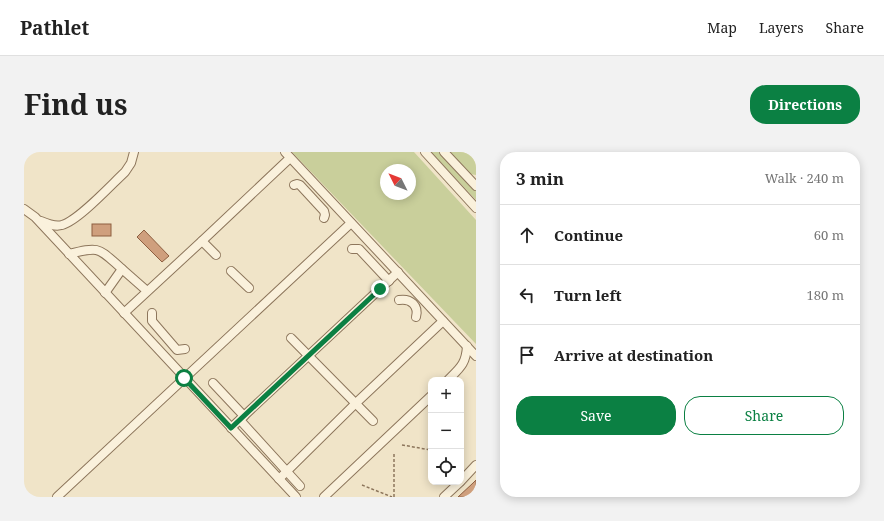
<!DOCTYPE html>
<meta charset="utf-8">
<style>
body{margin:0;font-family:"Noto Serif",serif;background:#f2f2f2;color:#222}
.controls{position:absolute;right:12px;bottom:12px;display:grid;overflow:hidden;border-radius:8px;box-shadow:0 2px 10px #0003}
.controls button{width:36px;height:36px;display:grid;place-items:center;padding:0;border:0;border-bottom:1px solid #e0e0e0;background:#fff;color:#222;font:20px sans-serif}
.compass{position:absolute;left:356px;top:12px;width:36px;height:36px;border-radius:50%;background:#fff;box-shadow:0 2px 10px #0003;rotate:312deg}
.stop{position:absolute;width:12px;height:12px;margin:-9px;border:3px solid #0b8043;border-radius:50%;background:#fff}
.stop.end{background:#0b8043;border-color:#fff;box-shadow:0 1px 4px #0008}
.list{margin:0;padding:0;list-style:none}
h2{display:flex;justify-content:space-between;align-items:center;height:52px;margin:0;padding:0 16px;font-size:17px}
h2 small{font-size:13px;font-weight:400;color:#767676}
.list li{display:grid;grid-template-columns:26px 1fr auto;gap:12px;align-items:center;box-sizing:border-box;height:60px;padding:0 16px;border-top:1px solid #e0e0e0}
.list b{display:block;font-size:15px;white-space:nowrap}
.list em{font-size:13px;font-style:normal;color:#767676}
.actions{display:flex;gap:8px;padding:12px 16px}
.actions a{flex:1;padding:9px 0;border:1px solid #0b8043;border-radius:16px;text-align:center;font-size:14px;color:#0b8043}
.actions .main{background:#0b8043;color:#fff}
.icon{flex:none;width:22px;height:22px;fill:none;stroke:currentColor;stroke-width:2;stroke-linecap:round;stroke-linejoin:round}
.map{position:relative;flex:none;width:452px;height:345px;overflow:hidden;border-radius:16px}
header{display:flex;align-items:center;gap:24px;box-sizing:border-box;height:56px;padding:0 20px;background:#fff;border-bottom:1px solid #e0e0e0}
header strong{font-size:19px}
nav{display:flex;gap:22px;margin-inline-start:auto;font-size:14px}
.intro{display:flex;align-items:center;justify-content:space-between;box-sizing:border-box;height:96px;padding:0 24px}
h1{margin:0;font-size:28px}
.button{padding:10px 18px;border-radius:16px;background:#0b8043;color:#fff;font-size:14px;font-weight:700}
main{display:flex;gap:24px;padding:0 24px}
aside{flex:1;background:#fff;border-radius:16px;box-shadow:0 2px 10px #0003}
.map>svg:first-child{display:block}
.green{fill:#c9cf9b;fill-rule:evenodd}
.building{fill:#cf9f7d;stroke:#8d5f41}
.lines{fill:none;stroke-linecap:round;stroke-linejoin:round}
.minor-casing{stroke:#8d765c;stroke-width:10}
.path{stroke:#8d765c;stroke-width:1.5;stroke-dasharray:3 2;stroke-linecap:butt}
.minor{stroke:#faf1dc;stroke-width:8}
.route{stroke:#0b8043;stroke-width:5}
</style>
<header>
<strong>Pathlet</strong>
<nav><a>Map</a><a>Layers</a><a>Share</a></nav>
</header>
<div class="intro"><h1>Find us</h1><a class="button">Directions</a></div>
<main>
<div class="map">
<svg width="452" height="345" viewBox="0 0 452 345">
<rect width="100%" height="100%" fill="#f0e4c8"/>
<g class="green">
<path d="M 268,0 L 390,0 L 452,68 L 452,192 ZM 362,18 L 386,18 L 386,42 L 362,42 Z"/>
<path d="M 407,0 L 416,0 L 452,38 L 452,48 Z"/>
<path d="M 426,0 L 452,0 L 452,23 L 446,22 Z"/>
</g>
<g class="building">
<rect x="68" y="72" width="19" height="12"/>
<path d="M 120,78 L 145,104 L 138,110 L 113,85 Z"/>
<path d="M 452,328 L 452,345 L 434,345 L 449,331 Z"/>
</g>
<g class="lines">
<g class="minor-casing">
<g id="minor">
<path d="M 261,0 L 452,204"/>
<path d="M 401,0 L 452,56"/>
<path d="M 420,0 L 452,34"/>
<path d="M 270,33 L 273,32 L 276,33 L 300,59 L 301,63 L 300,66"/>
<path d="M 0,57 L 11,65 L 272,345"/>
<path d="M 17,69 C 24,72 31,75 38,73 C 54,69 87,33 101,20 L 107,11 L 110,0"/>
<path d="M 178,89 L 192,103"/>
<path d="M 328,97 L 335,97 L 365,129"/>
<path d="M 45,102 C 77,94 74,96 98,117 L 81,141"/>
<path d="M 98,117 L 123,139"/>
<path d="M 207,119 L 225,136"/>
<path d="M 375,148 C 387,146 395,154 392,165"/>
<path d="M 100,161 L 178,89 L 266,6"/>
<path d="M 128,161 L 128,169 L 153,198 L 161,197"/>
<path d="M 267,186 L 349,269"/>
<path d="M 424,228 C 436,216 442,212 443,194"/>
<path d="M 189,231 L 220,264"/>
<path d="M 216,268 L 276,334"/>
<path d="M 207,276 L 374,120"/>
<path d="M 255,327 L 332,251 L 419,169"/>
<path d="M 437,329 L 452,313"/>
<path d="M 33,345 L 327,71"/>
<path d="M 300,345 L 407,244"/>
<path d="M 420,345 L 436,330"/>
</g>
</g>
<g class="path">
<path d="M 378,293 L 407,298"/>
<path d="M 338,333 L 368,345"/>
<path d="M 370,345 L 370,301"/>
</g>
<use href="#minor" class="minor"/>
</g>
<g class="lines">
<path class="route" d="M 160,226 L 207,276 L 356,137"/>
</g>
</svg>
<div class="controls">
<button>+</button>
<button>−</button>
<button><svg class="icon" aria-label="locate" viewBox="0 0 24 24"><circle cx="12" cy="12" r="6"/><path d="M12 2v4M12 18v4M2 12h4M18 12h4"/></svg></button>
</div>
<svg class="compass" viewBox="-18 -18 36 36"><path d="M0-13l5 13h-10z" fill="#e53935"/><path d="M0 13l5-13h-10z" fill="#767676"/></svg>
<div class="stop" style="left:160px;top:226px"></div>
<div class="stop end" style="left:356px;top:137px"></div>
</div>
<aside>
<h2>3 min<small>Walk · 240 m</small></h2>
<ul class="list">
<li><svg class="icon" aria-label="ahead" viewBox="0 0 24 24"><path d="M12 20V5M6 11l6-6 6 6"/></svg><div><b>Continue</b></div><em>60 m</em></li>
<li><svg class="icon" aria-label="left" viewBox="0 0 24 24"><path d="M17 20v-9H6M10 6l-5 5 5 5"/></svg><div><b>Turn left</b></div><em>180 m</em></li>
<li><svg class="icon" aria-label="arrive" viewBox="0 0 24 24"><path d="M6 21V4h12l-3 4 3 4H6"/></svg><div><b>Arrive at destination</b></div></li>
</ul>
<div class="actions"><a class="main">Save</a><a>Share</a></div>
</aside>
</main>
